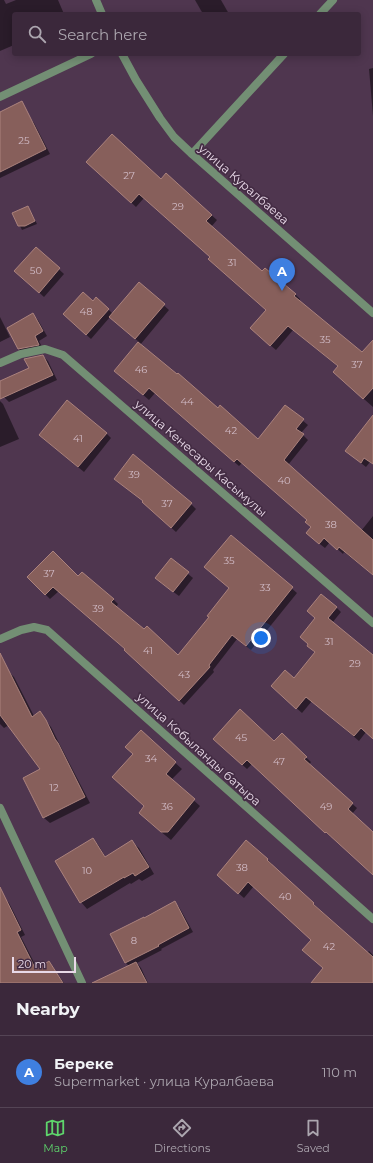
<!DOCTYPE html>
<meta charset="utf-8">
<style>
body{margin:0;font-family:Montserrat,sans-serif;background:#463446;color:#f1f3f6}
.scale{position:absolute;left:12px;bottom:10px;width:64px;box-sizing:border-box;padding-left:4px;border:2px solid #e8d9e8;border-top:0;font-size:11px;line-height:14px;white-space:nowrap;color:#e8d9e8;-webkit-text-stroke:3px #442c44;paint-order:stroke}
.you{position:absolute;left:261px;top:638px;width:14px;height:14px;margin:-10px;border:3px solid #fff;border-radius:50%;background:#1a73e8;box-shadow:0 0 0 6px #1a73e833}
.badge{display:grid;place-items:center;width:26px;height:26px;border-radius:50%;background:#5ed56c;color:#fff;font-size:13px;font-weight:700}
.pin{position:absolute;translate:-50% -33px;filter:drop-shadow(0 1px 2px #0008)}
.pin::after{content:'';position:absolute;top:21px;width:14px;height:12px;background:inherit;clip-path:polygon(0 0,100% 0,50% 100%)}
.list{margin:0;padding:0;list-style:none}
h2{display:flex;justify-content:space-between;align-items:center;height:52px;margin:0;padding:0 16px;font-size:17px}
h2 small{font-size:13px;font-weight:400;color:#aca6af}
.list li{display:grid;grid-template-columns:26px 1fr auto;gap:12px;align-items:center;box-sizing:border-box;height:72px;padding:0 16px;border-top:1px solid #544455}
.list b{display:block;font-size:15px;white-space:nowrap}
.list p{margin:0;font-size:13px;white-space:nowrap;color:#aca6af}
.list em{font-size:13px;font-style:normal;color:#aca6af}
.icon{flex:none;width:22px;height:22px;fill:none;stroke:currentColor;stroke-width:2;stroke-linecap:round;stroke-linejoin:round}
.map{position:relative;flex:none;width:373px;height:983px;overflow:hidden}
.search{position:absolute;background:#3b283b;box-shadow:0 2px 10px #0003;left:12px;right:12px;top:12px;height:44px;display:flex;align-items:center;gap:10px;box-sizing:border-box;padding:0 14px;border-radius:4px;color:#aca6af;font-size:15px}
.sheet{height:124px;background:#3b283b}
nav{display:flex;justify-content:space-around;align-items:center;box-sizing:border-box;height:56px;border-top:1px solid #544455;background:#3b283b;font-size:11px;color:#aca6af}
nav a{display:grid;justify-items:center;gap:2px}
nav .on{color:#5ed56c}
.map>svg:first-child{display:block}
.shadow{fill:#0007}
.building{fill:#875f5b;stroke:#ab827d}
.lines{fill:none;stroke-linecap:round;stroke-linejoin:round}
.street{stroke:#738f74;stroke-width:8}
.labels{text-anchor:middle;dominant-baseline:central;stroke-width:3.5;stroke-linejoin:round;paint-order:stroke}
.number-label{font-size:10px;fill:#d0bac5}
.street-label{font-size:12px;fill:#e8d9e8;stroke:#442c44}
</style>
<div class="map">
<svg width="373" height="983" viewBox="0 0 373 983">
<rect width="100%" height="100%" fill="#4f364f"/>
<g class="shadow">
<path d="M 0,0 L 4,0 L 6,4 L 16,0 L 58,0 L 64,14 L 14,14 L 14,40 L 13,40 L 14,45 L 0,51 Z"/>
<path d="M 195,0 L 221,0 L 229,14 L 203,14 Z"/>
<path d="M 373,68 L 373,116 L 369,69 Z"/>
<path d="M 30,118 L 34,123 L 50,154 L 0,178 L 0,135 Z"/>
<path d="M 93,167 L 161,180 L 166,175 L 217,220 L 211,227 L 262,272 L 295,294 L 300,299 L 299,301 L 363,353 L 373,345 L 373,407 L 339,377 L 339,367 L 293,330 L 276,350 L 256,333 L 267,310 L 251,297 L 211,257 L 144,198 L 136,207 Z"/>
<path d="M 28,207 L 37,224 L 22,230 L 14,214 Z"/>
<path d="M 36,248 L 64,274 L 44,297 L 21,276 Z"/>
<path d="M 139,283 L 169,310 L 140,345 L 218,409 L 258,440 L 285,406 L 308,425 L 301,433 L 308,440 L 288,465 L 361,531 L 373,516 L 373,575 L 344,552 L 343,554 L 330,542 L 325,548 L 312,538 L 312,528 L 308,520 L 242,463 L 239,466 L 155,393 L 149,400 L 120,375 L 115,370 L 139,342 L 110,317 L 91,339 L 69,319 L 93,302 L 108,309 L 113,314 Z"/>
<path d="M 33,315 L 38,320 L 47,336 L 39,341 L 43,349 L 24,354 L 19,349 Z"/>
<path d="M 0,317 L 10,337 L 0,342 Z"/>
<path d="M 43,356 L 48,361 L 57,380 L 9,402 L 4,397 L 0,388 L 0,382 L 30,369 Z"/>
<path d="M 0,401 L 3,404 L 19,439 L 0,447 Z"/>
<path d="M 373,417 L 373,464 L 370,462 L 366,467 L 352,456 Z"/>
<path d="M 106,433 L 111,438 L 84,472 L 45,440 Z"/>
<path d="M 115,479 L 191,504 L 196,509 L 176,532 L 148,507 L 144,501 Z"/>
<path d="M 231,536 L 297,593 L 251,650 L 237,639 L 213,670 L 214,672 L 184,705 L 126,650 L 59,591 L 50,599 L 28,577 L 78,578 L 113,599 L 118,604 L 116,607 L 179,657 L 210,617 L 230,588 Z"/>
<path d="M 171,560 L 193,578 L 179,596 L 161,583 Z"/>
<path d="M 336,607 L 341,612 L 332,623 L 373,656 L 373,738 L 366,732 L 359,741 L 312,701 L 302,713 L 277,691 L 294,680 L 316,653 L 308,646 L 309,644 L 306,642 Z"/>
<path d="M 8,671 L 14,677 L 34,716 L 39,712 L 51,727 L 60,745 L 90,803 L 50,823 L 44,818 L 24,778 L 41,770 L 9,725 L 4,728 L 0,724 L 0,675 Z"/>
<path d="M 141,732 L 182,769 L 171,780 L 200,806 L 171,840 L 149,822 L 134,754 Z"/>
<path d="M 282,735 L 311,762 L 309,765 L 357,808 L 352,814 L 373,833 L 373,874 L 332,836 L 331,837 L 252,764 L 247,769 L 219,744 L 274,742 Z"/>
<path d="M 93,839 L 99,846 L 106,858 L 132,842 L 139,848 L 154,874 L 142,881 L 139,879 L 131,884 L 130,883 L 87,909 L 81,902 Z"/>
<path d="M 267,859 L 272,864 L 271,865 L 367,953 L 369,951 L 373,955 L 373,983 L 313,983 L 325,969 L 313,940 L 254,886 L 244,898 L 223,880 Z"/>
<path d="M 5,899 L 9,903 L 25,935 L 21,937 L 38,970 L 49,962 L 64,983 L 0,983 L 0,901 Z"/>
<path d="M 175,903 L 179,907 L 193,932 L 161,949 L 162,950 L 137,963 L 141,968 L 148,983 L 103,983 L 129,966 L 126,963 L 144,919 Z"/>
</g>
<g class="building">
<path d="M 22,101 L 46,149 L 0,172 L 0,112 Z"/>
<path d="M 112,134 L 161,179 L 166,173 L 212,215 L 206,221 L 262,271 L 265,268 L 296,294 L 294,296 L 362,352 L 373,340 L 373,388 L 363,399 L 333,372 L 338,366 L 288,326 L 270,346 L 250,328 L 266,310 L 208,259 L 210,257 L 139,194 L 131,203 L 86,162 Z"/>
<path d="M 28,206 L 35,221 L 25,226 L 18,226 L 12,213 Z"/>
<path d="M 36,247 L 60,268 L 39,293 L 14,271 Z"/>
<path d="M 139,282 L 165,304 L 135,339 L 109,317 Z"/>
<path d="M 83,292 L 93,301 L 96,297 L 109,309 L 86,335 L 63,314 Z"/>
<path d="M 33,313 L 43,331 L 35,336 L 39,345 L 18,349 L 7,328 Z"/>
<path d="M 138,342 L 177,374 L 178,373 L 218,408 L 220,405 L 258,439 L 285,405 L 304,419 L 296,429 L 304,434 L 284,460 L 373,540 L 373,575 L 339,547 L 337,550 L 324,538 L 319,544 L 306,533 L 311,527 L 305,522 L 307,520 L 237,459 L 234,462 L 149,388 L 143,395 L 114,371 Z"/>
<path d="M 43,355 L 53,375 L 0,399 L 0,381 L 29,368 L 24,359 Z"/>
<path d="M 67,400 L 107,433 L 78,467 L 39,435 Z"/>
<path d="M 373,415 L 373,464 L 364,458 L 361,463 L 345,451 Z"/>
<path d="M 133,454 L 192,503 L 171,528 L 142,502 L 143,501 L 114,479 Z"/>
<path d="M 231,535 L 293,587 L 246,646 L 232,635 L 209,665 L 210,667 L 179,701 L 124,650 L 125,649 L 53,587 L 45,595 L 27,577 L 53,551 L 78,576 L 82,572 L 114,599 L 111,602 L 144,629 L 147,626 L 178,655 L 209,617 L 207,616 L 229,588 L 204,567 Z"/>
<path d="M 171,558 L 189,572 L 173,592 L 155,578 Z"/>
<path d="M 321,594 L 337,607 L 328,618 L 373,655 L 373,739 L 361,728 L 354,736 L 306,697 L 296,709 L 271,686 L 285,670 L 294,678 L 315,652 L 307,646 L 308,644 L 300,637 L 315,618 L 307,611 Z"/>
<path d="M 0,653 L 32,717 L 40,711 L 46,720 L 55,739 L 58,743 L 85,797 L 43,818 L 23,778 L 40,769 L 0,715 Z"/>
<path d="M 240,709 L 274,741 L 282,733 L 307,757 L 304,759 L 353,803 L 348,809 L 373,832 L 373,875 L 326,832 L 325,833 L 247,760 L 242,765 L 213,739 Z"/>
<path d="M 141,730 L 176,762 L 166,774 L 195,799 L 168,832 L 161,832 L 139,813 L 144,806 L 112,777 L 133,754 L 125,747 Z"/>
<path d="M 93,838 L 105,857 L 132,840 L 149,867 L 135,876 L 133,873 L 124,878 L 124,877 L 80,903 L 55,861 Z"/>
<path d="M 246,840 L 268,859 L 267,860 L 314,903 L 313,904 L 373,957 L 373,983 L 311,983 L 323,968 L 302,950 L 311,940 L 248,882 L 238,894 L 217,875 Z"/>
<path d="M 0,887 L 21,930 L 17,932 L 36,970 L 49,961 L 63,983 L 0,983 Z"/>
<path d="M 175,901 L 189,928 L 158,945 L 159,946 L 125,963 L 110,934 L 144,917 L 144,918 Z"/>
<path d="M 136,962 L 147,983 L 92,983 Z"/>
</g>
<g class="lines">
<g class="street">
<path d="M 96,0 L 102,14"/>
<path d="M 320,14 L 333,0"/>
<path d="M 122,54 L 136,80 L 160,118 L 174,137 L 192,154 L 373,313"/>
<path d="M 0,97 L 91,54"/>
<path d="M 192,154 L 284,54"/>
<path d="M 0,363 L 21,354 L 45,349 L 63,355 L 373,623"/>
<path d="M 0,639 L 21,630 L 34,627 L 47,630 L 373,919"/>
<path d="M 0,808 L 82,983"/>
</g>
</g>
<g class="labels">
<g class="number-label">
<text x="24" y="140">25</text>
<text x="129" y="175">27</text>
<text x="178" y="206">29</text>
<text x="232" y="262">31</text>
<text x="36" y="270">50</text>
<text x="86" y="311">48</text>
<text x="325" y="339">35</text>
<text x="357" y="364">37</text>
<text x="141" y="369">46</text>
<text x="187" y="401">44</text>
<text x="231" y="430">42</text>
<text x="78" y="438">41</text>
<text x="134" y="474">39</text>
<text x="284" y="480">40</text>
<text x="167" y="503">37</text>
<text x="331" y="524">38</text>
<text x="229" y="560">35</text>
<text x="49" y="573">37</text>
<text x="265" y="587">33</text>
<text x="98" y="608">39</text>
<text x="329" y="641">31</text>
<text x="148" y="650">41</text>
<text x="355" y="663">29</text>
<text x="184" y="674">43</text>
<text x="241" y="737">45</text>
<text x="151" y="758">34</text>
<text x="279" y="761">47</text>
<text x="54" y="787">12</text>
<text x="167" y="806">36</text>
<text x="326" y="806">49</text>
<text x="242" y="867">38</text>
<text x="87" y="870">10</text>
<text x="285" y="896">40</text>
<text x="134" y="940">8</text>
<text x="329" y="946">42</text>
</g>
<g class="street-label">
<text transform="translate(244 184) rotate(41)">улица Куралбаева</text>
<text transform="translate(201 458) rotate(41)">улица Кенесары Касымулы</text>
<text transform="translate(199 749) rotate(42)">улица Кобыланды батыра</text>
</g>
</g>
</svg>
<div class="scale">20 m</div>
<div class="you"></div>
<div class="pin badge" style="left:282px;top:291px;background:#3f7fe0">A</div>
<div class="search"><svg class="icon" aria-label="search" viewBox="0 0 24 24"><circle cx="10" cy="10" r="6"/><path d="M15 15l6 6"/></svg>Search here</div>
</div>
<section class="sheet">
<h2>Nearby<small></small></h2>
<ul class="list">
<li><span class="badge" style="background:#3f7fe0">A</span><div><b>Береке</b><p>Supermarket · улица Куралбаева</p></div><em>110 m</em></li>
</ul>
</section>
<nav>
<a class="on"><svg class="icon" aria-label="map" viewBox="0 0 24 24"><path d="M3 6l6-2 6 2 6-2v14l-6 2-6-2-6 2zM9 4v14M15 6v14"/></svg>Map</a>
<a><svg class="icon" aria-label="directions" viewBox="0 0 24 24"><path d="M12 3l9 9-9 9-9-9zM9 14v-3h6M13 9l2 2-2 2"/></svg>Directions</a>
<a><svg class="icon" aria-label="saved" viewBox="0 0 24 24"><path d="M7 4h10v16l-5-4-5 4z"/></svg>Saved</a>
</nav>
